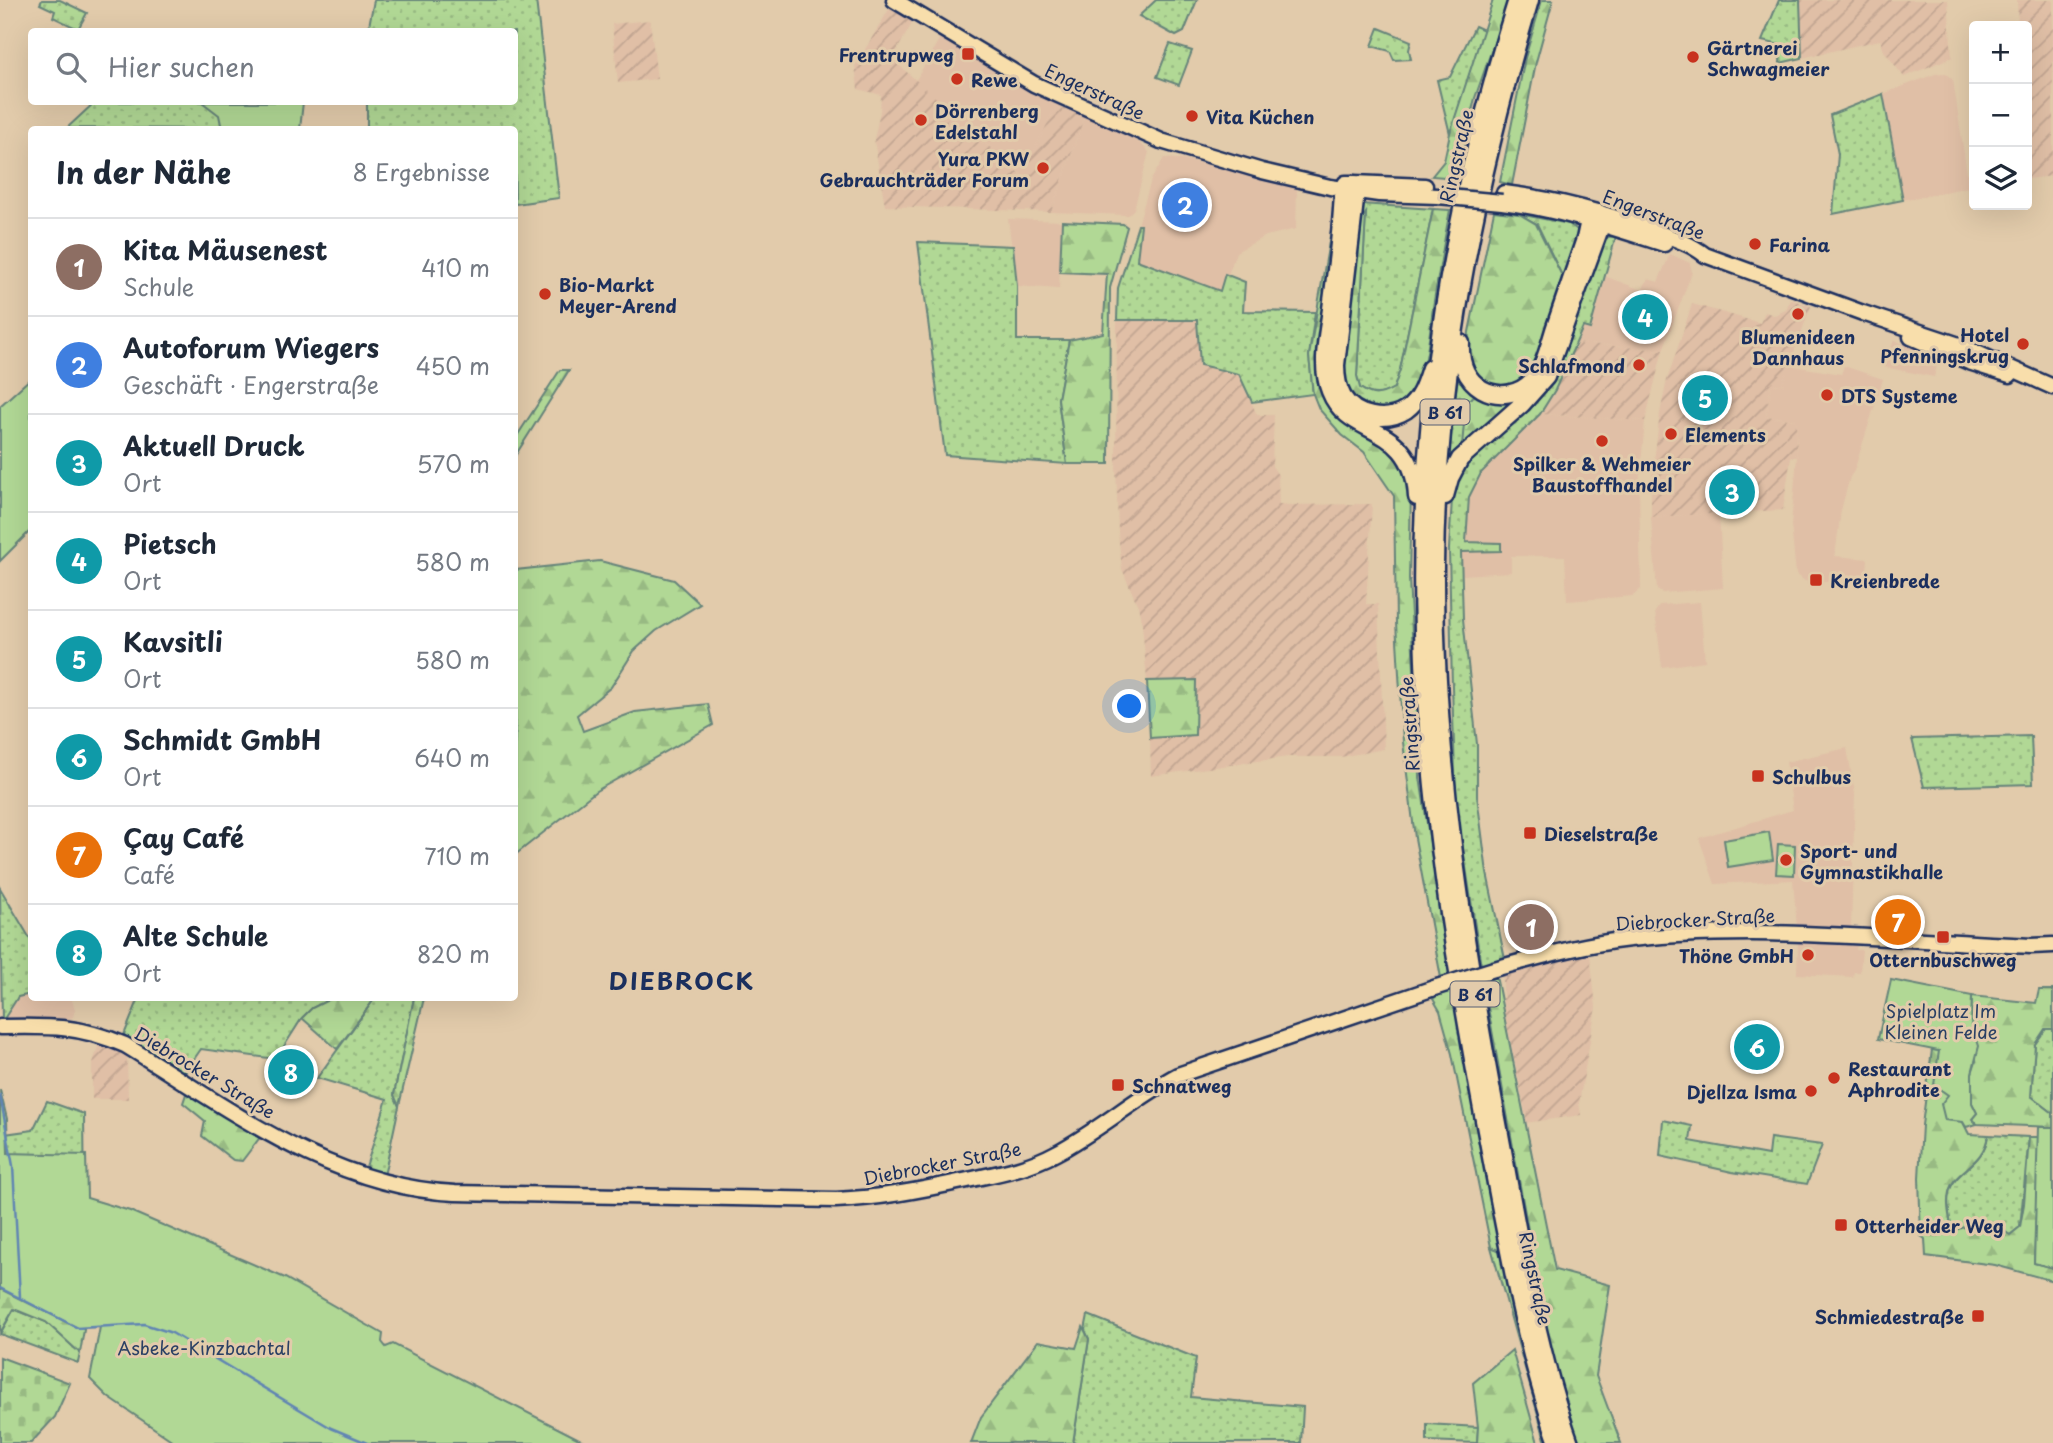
<!DOCTYPE html>
<html lang="de">
<meta charset="utf-8">
<style>
body{margin:0;font-family:"Playpen Sans",sans-serif;background:#f2f2f3;color:#1f2937}
.controls{position:absolute;right:21px;top:21px;display:grid;overflow:hidden;border-radius:7px;box-shadow:0 7px 28px #0002}
.controls button{width:63px;height:63px;display:grid;place-items:center;padding:0;border:0;border-bottom:2px solid #e0e1e3;background:#fff;color:#1f2937;font:35px sans-serif}
.you{position:absolute;left:1130px;top:707px;width:24px;height:24px;margin:-18px;border:5px solid #fff;border-radius:50%;background:#1a73e8;box-shadow:0 0 0 10px #1a73e833}
.badge{display:grid;place-items:center;width:46px;height:46px;border-radius:50%;background:#c8321e;color:#fff;font-size:23px;font-weight:700}
.pin{position:absolute;translate:-50% -50%;border:4px solid #fff;box-shadow:0 2px 7px #0006}
.list{margin:0;padding:0;list-style:none}
h2{display:flex;justify-content:space-between;align-items:center;height:91px;margin:0;padding:0 28px;font-size:30px}
h2 small{font-size:23px;font-weight:400;color:#747a83}
.list li{display:grid;grid-template-columns:46px 1fr auto;gap:21px;align-items:center;box-sizing:border-box;height:98px;padding:0 28px;border-top:2px solid #e0e1e3}
.list b{display:block;font-size:26px;white-space:nowrap}
.list p{margin:0;font-size:23px;white-space:nowrap;color:#747a83}
.list em{font-size:23px;font-style:normal;color:#747a83}
.icon{flex:none;width:38px;height:38px;fill:none;stroke:currentColor;stroke-width:2;stroke-linecap:round;stroke-linejoin:round}
.map{position:relative;flex:none;width:2053px;height:1443px;overflow:hidden}
.search{position:absolute;background:#fff;box-shadow:0 7px 28px #0002;left:28px;top:28px;width:490px;height:77px;display:flex;align-items:center;gap:18px;box-sizing:border-box;padding:0 24px;border-radius:7px;color:#747a83;font-size:26px}
.panel{position:absolute;background:#fff;box-shadow:0 7px 28px #0002;left:28px;top:126px;width:490px;height:875px;border-radius:7px}
.map>svg:first-child{display:block}
.built{fill:#e0bfa6}
.industrial{fill:url(#industrial-furrows)}
.grass{fill:url(#grass-dots);stroke:#66847a;stroke-width:2}
.forest{fill:url(#forest-firs);stroke:#66847a;stroke-width:2}
.cemetery{fill:url(#cemetery-stones);stroke:#66847a;stroke-width:2}
.park{fill:#b1d895;stroke:#66847a;stroke-width:2}
.lines{fill:none;stroke-linecap:round;stroke-linejoin:round}
.stream{stroke:#6185b3;stroke-width:2.5}
.major-casing{stroke:#1b2f5e;stroke-width:19}
.highway-casing{stroke:#1b2f5e;stroke-width:21}
.major{stroke:#f8deab;stroke-width:14}
.highway{stroke:#f8deab;stroke-width:16}
.major-bridge-casing{stroke:#1b2f5e;stroke-width:19;stroke-linecap:butt}
.major-bridge{stroke:#f8deab;stroke-width:14}
.poi-dot{fill:#c8321e;stroke:#e2cbab;stroke-width:2.5}
.labels{text-anchor:middle;dominant-baseline:central;stroke-width:6;stroke-linejoin:round;paint-order:stroke}
.shield{fill:#e2cbab;stroke:#575e75;stroke-width:2}
.shield-label{font-size:16px;font-weight:bold;fill:#1b2f5e}
.poi-label{font-size:18px;font-weight:bold;fill:#1b2f5e;stroke:#e2cbab;text-anchor:start}
.street-label{font-size:18px;fill:#1b2f5e;stroke:#e2cbab}
.park-label{font-size:18px;fill:#2a4064;stroke:#e2cbab}
.district-label{font-size:24px;font-weight:bold;letter-spacing:2px;fill:#1b2f5e;stroke:#e2cbab}
</style>
<div class="map">
<svg width="2053" height="1443" viewBox="0 0 2053 1443">
<defs>
<pattern id="industrial-furrows" width="10" height="10" patternUnits="userSpaceOnUse" patternTransform="scale(1.75)"><rect width="10" height="10" fill="#e0bfa6"/><path d="M-1 1l2-2M0 10L10 0M9 11l2-2" fill="none" stroke="#c0a491"/></pattern>
<pattern id="grass-dots" width="8" height="8" patternUnits="userSpaceOnUse" patternTransform="scale(1.75)"><rect width="8" height="8" fill="#b1d895"/><path d="M2 2h.1M6 6h.1" fill="none" stroke="#98ba83" stroke-width="1.8" stroke-linecap="round"/></pattern>
<pattern id="forest-firs" width="22" height="20" patternUnits="userSpaceOnUse" patternTransform="scale(1.75)"><rect width="22" height="20" fill="#b1d895"/><path d="M5 1l3.5 6h-7zM16 11l3.5 6h-7z" fill="#98ba83"/></pattern>
<pattern id="cemetery-stones" width="16" height="16" patternUnits="userSpaceOnUse" patternTransform="scale(1.75)"><rect width="16" height="16" fill="#b1d895"/><path d="M2 7V4a2 2 0 0 1 4 0v3zM10 15v-3a2 2 0 0 1 4 0v3z" fill="#98ba83"/></pattern>
</defs>
<rect width="100%" height="100%" fill="#e2cbab"/>
<filter id="ink" filterUnits="userSpaceOnUse"><feTurbulence type="fractalNoise" baseFrequency=".0143" numOctaves="2"/><feDisplacementMap in="SourceGraphic" scale="14" xChannelSelector="R" yChannelSelector="G"/><feConvolveMatrix kernelMatrix="1 2 1 2 8 2 1 2 1" color-interpolation-filters="sRGB"/></filter>
<g filter="url(#ink)">
<g class="built">
<path d="M 941,36 L 1058,103 L 1022,175 L 986,144 L 943,131 L 916,80 Z"/>
<path d="M 1945,73 L 1953,80 L 1969,187 L 1903,200 L 1883,94 L 1935,74 Z"/>
<path d="M 1085,115 L 1140,143 L 1149,152 L 1134,209 L 1128,215 L 1051,212 Z"/>
<path d="M 1164,158 L 1188,160 L 1297,187 L 1296,229 L 1266,236 L 1236,252 L 1228,275 L 1224,274 L 1221,291 L 1137,260 L 1141,226 L 1138,225 L 1151,180 Z"/>
<path d="M 1008,219 L 1062,221 L 1059,289 L 1017,286 Z"/>
<path d="M 1670,254 L 1690,263 L 1692,272 L 1663,350 L 1575,343 L 1583,327 L 1590,328 L 1604,276 L 1642,290 L 1648,279 L 1658,282 Z"/>
<path d="M 1894,340 L 1933,356 L 1937,366 L 1934,377 L 1884,367 Z"/>
<path d="M 1788,365 L 1841,374 L 1844,366 L 1883,379 L 1854,471 L 1850,477 L 1841,510 L 1835,556 L 1868,559 L 1866,584 L 1805,581 L 1796,574 L 1791,525 L 1797,457 L 1796,420 L 1766,416 L 1771,384 L 1782,385 Z"/>
<path d="M 1540,414 L 1645,421 L 1639,485 L 1641,589 L 1633,596 L 1567,601 L 1565,556 L 1511,556 L 1511,572 L 1462,575 L 1461,552 L 1501,551 L 1501,543 L 1466,543 L 1469,497 L 1481,473 Z"/>
<path d="M 1719,513 L 1723,588 L 1662,593 L 1657,590 L 1651,517 Z"/>
<path d="M 1700,602 L 1705,661 L 1662,667 L 1655,612 L 1660,605 Z"/>
<path d="M 1847,748 L 1855,794 L 1851,928 L 1797,928 L 1793,880 L 1715,884 L 1699,838 L 1793,810 L 1786,762 Z"/>
<path d="M 1798,942 L 1857,945 L 1856,950 L 1862,950 L 1860,972 L 1854,972 L 1853,977 L 1797,974 Z"/>
<path d="M 31,994 L 32,998 L 71,998 L 75,1009 L 73,1017 L 66,1020 L 2,1022 L 18,997 Z"/>
</g>
<g class="industrial">
<path d="M 1800,0 L 1948,0 L 1952,57 L 1904,77 L 1884,51 L 1880,40 L 1802,58 Z"/>
<path d="M 2017,0 L 2053,0 L 2053,176 L 2027,179 L 2027,26 L 2018,26 Z"/>
<path d="M 891,6 L 914,20 L 892,59 L 951,111 L 943,131 L 986,144 L 1021,175 L 1058,103 L 1085,115 L 1051,212 L 885,206 L 874,140 L 880,111 L 881,95 L 858,89 L 855,66 Z"/>
<path d="M 650,20 L 657,79 L 618,83 L 612,24 Z"/>
<path d="M 1790,299 L 1811,306 L 1782,385 L 1771,384 L 1766,416 L 1796,420 L 1797,457 L 1791,457 L 1783,510 L 1651,517 L 1651,485 L 1660,413 L 1667,380 L 1692,304 L 1760,323 L 1765,312 L 1774,315 L 1786,310 Z"/>
<path d="M 1117,320 L 1197,320 L 1239,374 L 1257,415 L 1274,415 L 1272,466 L 1278,475 L 1279,505 L 1372,504 L 1366,604 L 1378,604 L 1384,749 L 1341,757 L 1288,757 L 1151,776 L 1150,738 L 1195,735 L 1195,680 L 1147,681 L 1142,624 L 1138,606 L 1122,569 L 1118,533 L 1116,463 Z"/>
<path d="M 1575,343 L 1663,350 L 1645,421 L 1540,414 L 1555,390 Z"/>
<path d="M 1590,954 L 1596,1007 L 1579,1103 L 1581,1115 L 1525,1123 L 1526,1117 L 1503,1007 L 1503,975 Z"/>
<path d="M 100,1040 L 127,1053 L 128,1099 L 92,1099 L 92,1066 Z"/>
</g>
<g class="grass">
<path d="M 42,0 L 60,0 L 87,13 L 78,29 L 53,17 L 55,11 L 40,4 Z"/>
<path d="M 374,0 L 536,0 L 559,198 L 515,204 L 514,130 L 367,129 L 367,102 L 514,102 L 514,32 L 368,31 Z"/>
<path d="M 1156,0 L 1197,0 L 1184,32 L 1176,36 L 1139,16 Z"/>
<path d="M 1779,0 L 1800,0 L 1802,58 L 1780,63 L 1781,45 L 1762,41 Z"/>
<path d="M 1475,26 L 1484,30 L 1450,134 L 1437,80 L 1450,77 Z"/>
<path d="M 1379,28 L 1411,41 L 1409,50 L 1411,59 L 1394,60 L 1390,51 L 1372,46 Z"/>
<path d="M 1170,44 L 1192,51 L 1179,85 L 1157,77 Z"/>
<path d="M 1883,94 L 1903,200 L 1833,214 L 1838,154 L 1830,115 Z"/>
<path d="M 95,102 L 202,102 L 228,118 L 232,129 L 67,128 Z"/>
<path d="M 1361,204 L 1433,209 L 1400,370 L 1394,388 C 1380,396 1373,396 1360,388 L 1357,376 L 1366,214 L 1359,223 Z"/>
<path d="M 1519,214 L 1569,224 L 1579,231 L 1579,245 L 1565,282 L 1537,224 Z"/>
<path d="M 1138,225 L 1141,225 L 1137,260 L 1220,291 L 1225,274 L 1245,282 L 1243,311 L 1315,312 L 1309,356 L 1313,394 L 1252,402 L 1239,374 L 1200,365 L 1197,320 L 1117,320 L 1118,288 Z"/>
<path d="M 1616,236 L 1590,329 L 1583,327 L 1555,390 L 1540,414 L 1481,473 L 1469,497 L 1466,542 L 1501,543 L 1501,551 L 1461,552 L 1463,619 L 1477,744 L 1477,796 L 1487,873 L 1505,959 L 1481,966 L 1456,802 L 1452,687 L 1449,549 L 1452,499 L 1461,470 L 1469,458 L 1546,389 L 1566,345 L 1591,278 L 1601,243 L 1608,237 Z"/>
<path d="M 918,242 L 1013,246 L 1017,286 L 1017,340 L 1069,340 L 1058,399 L 1067,464 L 945,455 Z"/>
<path d="M 1459,363 L 1492,399 L 1462,445 L 1478,434 L 1447,474 Z"/>
<path d="M 2031,736 L 2033,784 L 1924,787 L 1912,739 Z"/>
<path d="M 0,888 L 32,942 L 31,994 L 18,997 L 2,1022 Z"/>
<path d="M 139,998 L 333,998 L 312,1008 L 302,1018 L 276,1059 L 201,1049 L 183,1075 L 138,1048 L 124,1035 Z"/>
<path d="M 375,998 L 414,998 L 394,1095 L 399,1106 L 384,1176 L 365,1170 L 387,1099 L 317,1078 Z"/>
<path d="M 2046,1029 L 2053,1029 L 2053,1113 L 2031,1096 L 2035,1044 Z"/>
<path d="M 47,1101 L 84,1114 L 85,1207 L 0,1150 L 5,1134 L 33,1130 Z"/>
<path d="M 1663,1120 L 1692,1126 L 1690,1141 L 1768,1155 L 1770,1138 L 1822,1145 L 1807,1184 L 1732,1172 L 1660,1156 Z"/>
<path d="M 1988,1135 L 2029,1137 L 2020,1227 L 2010,1235 L 1973,1224 L 1952,1231 C 1950,1219 1946,1205 1949,1193 C 1954,1170 1984,1166 1988,1135 Z"/>
<path d="M 1491,1247 L 1501,1251 L 1553,1443 L 1546,1443 Z"/>
<path d="M 14,1309 L 46,1322 L 80,1353 L 78,1363 L 0,1334 Z"/>
<path d="M 1088,1315 L 1196,1358 L 1191,1397 L 1303,1407 L 1301,1443 L 1073,1443 L 1089,1339 L 1085,1330 Z"/>
<path d="M 1427,1424 L 1478,1427 L 1477,1443 L 1427,1441 Z"/>
</g>
<g class="forest">
<path d="M 1493,0 L 1509,0 L 1475,98 L 1457,178 L 1432,176 L 1444,161 L 1450,133 Z"/>
<path d="M 1542,0 L 1553,0 L 1536,62 L 1512,185 L 1500,182 L 1525,58 Z"/>
<path d="M 1336,202 L 1319,362 L 1380,440 L 1403,461 L 1411,492 L 1409,579 L 1420,777 L 1450,975 L 1441,978 L 1415,838 L 1403,742 L 1396,623 L 1394,496 L 1364,452 L 1342,435 L 1319,409 L 1313,394 L 1309,356 Z"/>
<path d="M 1433,209 L 1450,210 C 1444,241 1439,271 1434,301 C 1429,331 1429,369 1412,395 C 1405,405 1391,411 1379,410 C 1360,410 1348,393 1342,377 L 1359,223 L 1366,213 L 1357,376 L 1360,388 C 1373,397 1380,396 1394,388 L 1400,370 Z"/>
<path d="M 1494,211 L 1519,214 L 1536,224 L 1565,282 L 1535,365 L 1521,381 L 1497,387 L 1481,381 L 1472,371 L 1467,356 L 1469,332 Z"/>
<path d="M 1062,221 L 1123,224 L 1127,227 L 1110,288 L 1109,464 L 1067,464 L 1058,399 L 1069,340 L 1103,333 L 1107,274 L 1060,272 Z"/>
<path d="M 560,370 L 569,370 L 515,456 L 515,439 Z"/>
<path d="M 1525,392 L 1462,446 L 1466,401 L 1476,395 L 1492,399 Z"/>
<path d="M 600,561 L 674,580 L 700,604 L 656,631 L 634,651 L 611,687 L 577,715 L 583,731 L 635,712 L 708,704 L 713,725 L 596,791 L 515,855 L 516,570 Z"/>
<path d="M 1196,680 L 1195,735 L 1150,738 L 1147,681 Z"/>
<path d="M 1496,976 L 1555,1270 L 1610,1285 L 1596,1376 L 1621,1443 L 1576,1443 L 1557,1378 L 1544,1319 L 1483,980 Z"/>
<path d="M 1453,990 L 1501,1251 L 1491,1247 L 1452,1054 L 1440,1011 L 1433,999 L 1439,994 Z"/>
<path d="M 2039,990 L 2053,990 L 2053,1029 L 2045,1029 L 2035,1044 L 2031,1096 L 2053,1113 L 2053,1127 L 1977,1124 L 1972,1118 L 1977,1113 L 1972,1103 L 1972,1073 L 1976,1061 L 1971,1022 L 1972,996 L 2036,1003 Z"/>
<path d="M 332,998 L 375,998 L 337,1049 L 302,1018 L 312,1008 Z"/>
<path d="M 414,998 L 424,998 L 399,1106 L 394,1095 Z"/>
<path d="M 1932,1050 L 1939,1051 L 1949,1095 L 1969,1134 L 1988,1135 C 1984,1166 1954,1169 1949,1192 C 1946,1205 1950,1219 1952,1231 C 1979,1223 1985,1217 2010,1235 L 2020,1227 L 2024,1204 L 2029,1137 L 2039,1137 L 2034,1263 L 2053,1268 L 2053,1281 L 1995,1265 L 1926,1256 L 1925,1239 L 1921,1236 L 1919,1178 L 1922,1125 Z"/>
<path d="M 187,1091 L 261,1136 L 242,1161 L 233,1160 L 202,1136 L 205,1121 L 183,1103 Z"/>
<path d="M 0,1285 L 85,1324 L 80,1353 L 46,1322 L 14,1309 L 0,1333 Z"/>
<path d="M 1083,1327 L 1089,1339 L 1073,1443 L 971,1443 L 981,1417 L 1038,1341 L 1076,1348 Z"/>
<path d="M 1512,1350 L 1538,1443 L 1477,1443 L 1478,1427 L 1473,1383 Z"/>
</g>
<path class="cemetery" d="M 0,1357 L 70,1383 L 55,1417 L 31,1443 L 0,1443 Z"/>
<g class="park">
<path d="M 202,102 L 303,102 L 300,129 L 222,129 L 219,115 Z"/>
<path d="M 31,378 L 31,530 L 0,561 L 0,406 Z"/>
<path d="M 1769,832 L 1773,860 L 1728,867 L 1724,840 Z"/>
<path d="M 1778,844 L 1795,845 L 1794,875 L 1776,874 Z"/>
<path d="M 1891,980 L 1972,996 L 1971,1022 L 1979,1046 L 1972,1073 L 1972,1103 L 1977,1113 L 1972,1119 L 1977,1124 L 1966,1127 L 1963,1122 L 1945,1120 L 1941,1104 L 1948,1095 L 1934,1085 L 1939,1051 L 1878,1039 Z"/>
<path d="M 0,1090 L 7,1119 L 8,1153 L 86,1155 L 87,1198 L 130,1211 L 285,1278 L 383,1334 L 382,1342 L 386,1347 L 393,1344 L 587,1443 L 176,1443 L 108,1397 L 90,1379 L 100,1327 L 78,1328 L 0,1289 Z"/>
<path d="M 2038,1127 L 2053,1127 L 2053,1268 L 2034,1263 Z"/>
</g>
<g class="lines">
<g class="stream">
<path d="M 0,1095 L 13,1166 L 20,1297"/>
<path d="M 0,1288 L 78,1328 L 144,1324 L 172,1333 L 331,1428 L 367,1443"/>
</g>
<g class="major-casing">
<g id="major">
<path d="M 894,0 L 1034,84 L 1161,141 L 1262,171 L 1330,187 L 1379,194 L 1438,196"/>
<path d="M 1354,183 L 1425,186"/>
<path d="M 1504,193 C 1555,199 1603,212 1651,230 C 1670,237 1690,243 1705,255 L 1863,313 L 1959,345 L 2053,387"/>
<path d="M 1502,202 C 1558,209 1611,227 1664,244"/>
<path d="M 1911,337 L 1969,362 L 2010,375"/>
<path d="M 1494,969 C 1534,958 1573,947 1614,941 C 1752,923 1893,940 2031,946 L 2053,945"/>
<path d="M 0,1027 C 49,1026 79,1025 125,1045 C 228,1108 330,1187 455,1193 L 836,1200 C 880,1198 921,1190 963,1181 C 995,1174 1027,1169 1056,1153 C 1098,1131 1135,1098 1178,1075 L 1437,987"/>
</g>
</g>
<g class="highway-casing">
<g id="highway">
<path d="M 1517,0 C 1453,202 1416,419 1423,631 C 1427,796 1454,958 1484,1120 C 1505,1228 1522,1339 1558,1443"/>
<path d="M 1530,0 C 1476,183 1437,373 1435,565 C 1434,749 1462,932 1496,1113 C 1517,1223 1533,1337 1570,1443"/>
<path d="M 1445,496 L 1450,478 L 1460,459 L 1522,404 L 1546,377 L 1602,223 L 1599,213 L 1590,216 L 1585,239 C 1575,268 1565,298 1555,327 C 1549,345 1545,367 1532,381 C 1519,395 1498,398 1482,389 C 1465,379 1460,361 1461,343"/>
<path d="M 1417,497 C 1413,420 1349,440 1330,391 C 1319,364 1329,330 1332,301 C 1337,264 1342,227 1343,189 L 1346,184 L 1353,184 L 1356,192 L 1336,365 C 1336,375 1337,387 1343,397 C 1355,417 1386,423 1406,410 C 1420,400 1425,384 1430,368"/>
</g>
</g>
<use href="#major" class="major"/>
<use href="#highway" class="highway"/>
<g class="major-bridge-casing">
<g id="major-bridge">
<path d="M 1438,196 L 1502,202"/>
<path d="M 1437,987 L 1494,969"/>
</g>
</g>
<use href="#major-bridge" class="major-bridge"/>
</g>
</g>
<g class="poi-dot">
<rect x="961" y="47" width="14" height="14" rx="3.5"/>
<circle cx="1693" cy="57" r="7"/>
<circle cx="957" cy="79" r="7"/>
<circle cx="1192" cy="116" r="7"/>
<circle cx="921" cy="120" r="7"/>
<circle cx="1043" cy="168" r="7"/>
<circle cx="1755" cy="244" r="7"/>
<circle cx="545" cy="294" r="7"/>
<circle cx="1798" cy="314" r="7"/>
<circle cx="2023" cy="344" r="7"/>
<circle cx="1639" cy="365" r="7"/>
<circle cx="1827" cy="395" r="7"/>
<circle cx="1671" cy="434" r="7"/>
<circle cx="1602" cy="441" r="7"/>
<rect x="1809" y="573" width="14" height="14" rx="3.5"/>
<rect x="1751" y="769" width="14" height="14" rx="3.5"/>
<rect x="1523" y="826" width="14" height="14" rx="3.5"/>
<circle cx="1786" cy="860" r="7"/>
<rect x="1936" y="930" width="14" height="14" rx="3.5"/>
<circle cx="1808" cy="955" r="7"/>
<circle cx="1834" cy="1078" r="7"/>
<rect x="1111" y="1078" width="14" height="14" rx="3.5"/>
<circle cx="1811" cy="1091" r="7"/>
<rect x="1834" y="1218" width="14" height="14" rx="3.5"/>
<rect x="1971" y="1309" width="14" height="14" rx="3.5"/>
</g>
<g class="labels">
<g class="shield">
<rect x="1420.5" y="399.5" width="49" height="25" rx="5"/>
<rect x="1450.5" y="981.5" width="49" height="25" rx="5"/>
</g>
<g class="shield-label">
<text x="1445" y="412">B 61</text>
<text x="1475" y="994">B 61</text>
</g>
<g class="poi-label">
<text x="1707" y="47">Gärtnerei<tspan x="1707" dy="21">Schwagmeier</tspan></text>
<text x="954" y="54" text-anchor="end">Frentrupweg</text>
<text x="971" y="79">Rewe</text>
<text x="935" y="110">Dörrenberg<tspan x="935" dy="21">Edelstahl</tspan></text>
<text x="1206" y="116">Vita Küchen</text>
<text x="1029" y="158" text-anchor="end">Yura PKW<tspan x="1029" dy="21">Gebrauchträder Forum</tspan></text>
<text x="1769" y="244">Farina</text>
<text x="559" y="284">Bio-Markt<tspan x="559" dy="21">Meyer-Arend</tspan></text>
<text x="2009" y="334" text-anchor="end">Hotel<tspan x="2009" dy="21">Pfenningskrug</tspan></text>
<text x="1798" y="336" text-anchor="middle">Blumenideen<tspan x="1798" dy="21">Dannhaus</tspan></text>
<text x="1625" y="365" text-anchor="end">Schlafmond</text>
<text x="1841" y="395">DTS Systeme</text>
<text x="1685" y="434">Elements</text>
<text x="1602" y="463" text-anchor="middle">Spilker &amp; Wehmeier<tspan x="1602" dy="21">Baustoffhandel</tspan></text>
<text x="1830" y="580">Kreienbrede</text>
<text x="1772" y="776">Schulbus</text>
<text x="1544" y="833">Dieselstraße</text>
<text x="1800" y="850">Sport- und<tspan x="1800" dy="21">Gymnastikhalle</tspan></text>
<text x="1794" y="955" text-anchor="end">Thöne GmbH</text>
<text x="1943" y="959" text-anchor="middle">Otternbuschweg</text>
<text x="1848" y="1068">Restaurant<tspan x="1848" dy="21">Aphrodite</tspan></text>
<text x="1132" y="1085">Schnatweg</text>
<text x="1797" y="1091" text-anchor="end">Djellza Isma</text>
<text x="1855" y="1225">Otterheider Weg</text>
<text x="1964" y="1316" text-anchor="end">Schmiedestraße</text>
</g>
<g class="street-label">
<text transform="translate(1095 91) rotate(25)">Engerstraße</text>
<text transform="translate(1456 156) rotate(-77)">Ringstraße</text>
<text transform="translate(1654 214) rotate(21)">Engerstraße</text>
<text transform="translate(1409 724) rotate(-94)">Ringstraße</text>
<text transform="translate(1695 919) rotate(-3)">Diebrocker Straße</text>
<text transform="translate(205 1072) rotate(31)">Diebrocker Straße</text>
<text transform="translate(942 1163) rotate(-11)">Diebrocker Straße</text>
<text transform="translate(1536 1278) rotate(78)">Ringstraße</text>
</g>
<g class="park-label">
<text x="1941" y="1010">Spielplatz Im<tspan x="1941" dy="21">Kleinen Felde</tspan></text>
<text x="204" y="1347">Asbeke-Kinzbachtal</text>
</g>
<g class="district-label">
<text x="682" y="980">DIEBROCK</text>
</g>
</g>
</svg>
<div class="controls">
<button>+</button>
<button>−</button>
<button><svg class="icon" aria-label="layers" viewBox="0 0 24 24"><path d="M12 4l9 5-9 5-9-5zM3 14l9 5 9-5"/></svg></button>
</div>
<div class="you"></div>
<div class="pin badge" style="left:1531px;top:927px;background:#8d6e63">1</div>
<div class="pin badge" style="left:1185px;top:205px;background:#3f7fe0">2</div>
<div class="pin badge" style="left:1732px;top:492px;background:#0f9aa8">3</div>
<div class="pin badge" style="left:1645px;top:317px;background:#0f9aa8">4</div>
<div class="pin badge" style="left:1705px;top:398px;background:#0f9aa8">5</div>
<div class="pin badge" style="left:1757px;top:1047px;background:#0f9aa8">6</div>
<div class="pin badge" style="left:1898px;top:922px;background:#e8710a">7</div>
<div class="pin badge" style="left:291px;top:1072px;background:#0f9aa8">8</div>
<div class="search"><svg class="icon" aria-label="search" viewBox="0 0 24 24"><circle cx="10" cy="10" r="6"/><path d="M15 15l6 6"/></svg>Hier suchen</div>
<section class="panel">
<h2>In der Nähe<small>8 Ergebnisse</small></h2>
<ul class="list">
<li><span class="badge" style="background:#8d6e63">1</span><div><b>Kita Mäusenest</b><p>Schule</p></div><em>410 m</em></li>
<li><span class="badge" style="background:#3f7fe0">2</span><div><b>Autoforum Wiegers</b><p>Geschäft · Engerstraße</p></div><em>450 m</em></li>
<li><span class="badge" style="background:#0f9aa8">3</span><div><b>Aktuell Druck</b><p>Ort</p></div><em>570 m</em></li>
<li><span class="badge" style="background:#0f9aa8">4</span><div><b>Pietsch</b><p>Ort</p></div><em>580 m</em></li>
<li><span class="badge" style="background:#0f9aa8">5</span><div><b>Kavsitli</b><p>Ort</p></div><em>580 m</em></li>
<li><span class="badge" style="background:#0f9aa8">6</span><div><b>Schmidt GmbH</b><p>Ort</p></div><em>640 m</em></li>
<li><span class="badge" style="background:#e8710a">7</span><div><b>Çay Café</b><p>Café</p></div><em>710 m</em></li>
<li><span class="badge" style="background:#0f9aa8">8</span><div><b>Alte Schule</b><p>Ort</p></div><em>820 m</em></li>
</ul>
</section>
</div>
